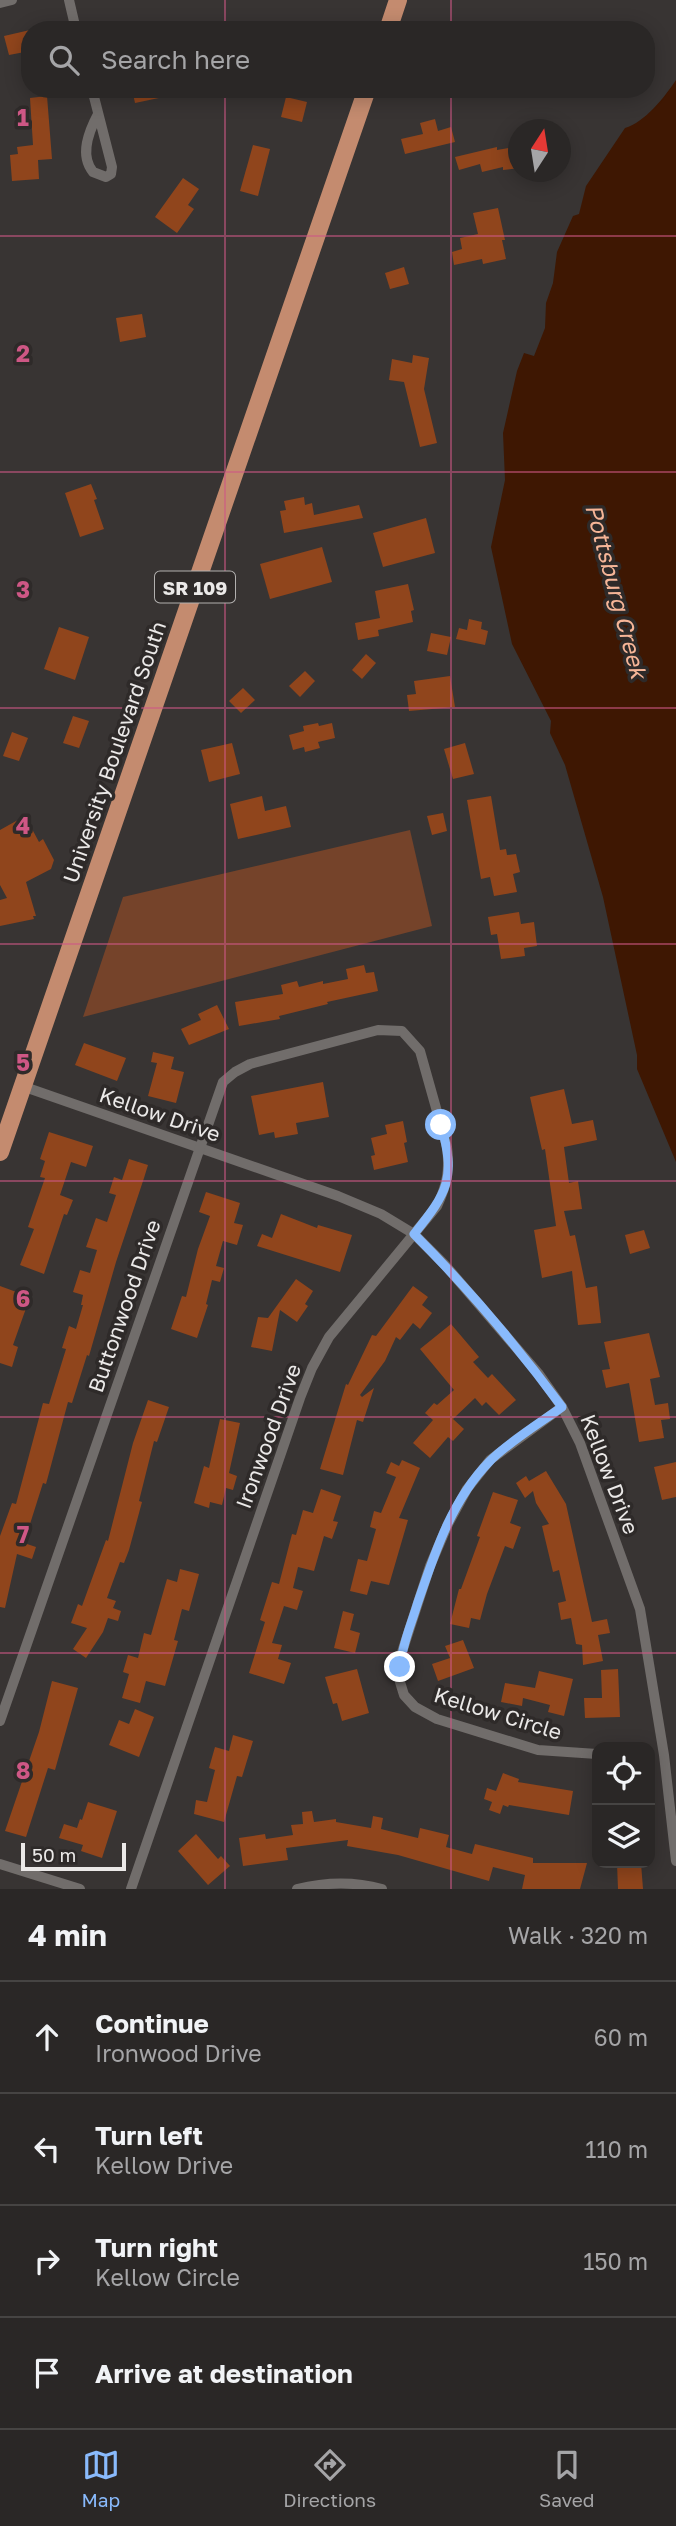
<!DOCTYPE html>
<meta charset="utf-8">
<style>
body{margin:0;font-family:"Golos Text",sans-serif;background:#322f2e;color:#f1f3f6}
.controls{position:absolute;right:21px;bottom:21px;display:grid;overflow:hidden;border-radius:14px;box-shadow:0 4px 18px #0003}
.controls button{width:63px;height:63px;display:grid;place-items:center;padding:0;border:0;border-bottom:2px solid #464443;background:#2a2726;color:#f1f3f6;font:35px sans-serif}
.compass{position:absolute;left:508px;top:119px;width:63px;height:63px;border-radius:50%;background:#2a2726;box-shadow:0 4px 18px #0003;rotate:12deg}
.scale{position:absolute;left:21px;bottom:18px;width:105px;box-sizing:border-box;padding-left:7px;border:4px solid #ebe9e8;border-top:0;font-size:19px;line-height:24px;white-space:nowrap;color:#ebe9e8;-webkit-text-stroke:5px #2e2a29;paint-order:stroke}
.stop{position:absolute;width:21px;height:21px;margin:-16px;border:5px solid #89bafc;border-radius:50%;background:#fff}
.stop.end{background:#89bafc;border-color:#fff;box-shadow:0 2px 7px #0008}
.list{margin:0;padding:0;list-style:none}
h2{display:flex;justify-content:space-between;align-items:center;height:91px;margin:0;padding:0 28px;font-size:30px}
h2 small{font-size:23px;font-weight:400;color:#a5a5a7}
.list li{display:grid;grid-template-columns:46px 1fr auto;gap:21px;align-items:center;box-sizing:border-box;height:112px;padding:0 28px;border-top:2px solid #464443}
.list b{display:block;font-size:26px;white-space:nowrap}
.list p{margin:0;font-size:23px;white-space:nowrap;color:#a5a5a7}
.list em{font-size:23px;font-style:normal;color:#a5a5a7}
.icon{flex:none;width:38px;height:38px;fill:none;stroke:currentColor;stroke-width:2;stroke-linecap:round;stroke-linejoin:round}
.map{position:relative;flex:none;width:676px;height:1889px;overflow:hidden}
.search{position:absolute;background:#2a2726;box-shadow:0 4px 18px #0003;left:21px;right:21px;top:21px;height:77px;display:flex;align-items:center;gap:18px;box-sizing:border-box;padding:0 24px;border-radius:28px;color:#a5a5a7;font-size:26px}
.sheet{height:539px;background:#2a2726}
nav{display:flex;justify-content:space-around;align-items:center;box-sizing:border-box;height:98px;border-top:2px solid #464443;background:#2a2726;font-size:19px;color:#a5a5a7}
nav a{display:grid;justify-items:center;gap:4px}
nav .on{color:#89bafc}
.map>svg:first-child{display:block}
.green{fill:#75432a}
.water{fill:#3e1702}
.building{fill:#90451c}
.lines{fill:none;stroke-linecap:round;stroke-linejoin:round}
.minor{stroke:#716d6b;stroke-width:10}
.primary{stroke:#c48b6f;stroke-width:18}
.route{stroke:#89bafc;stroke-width:9}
.grid{fill:none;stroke:#ce5785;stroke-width:2;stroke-opacity:0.55}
.labels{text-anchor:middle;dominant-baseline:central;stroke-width:7;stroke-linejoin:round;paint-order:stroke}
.shield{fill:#2e2a29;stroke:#b2b0af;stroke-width:2}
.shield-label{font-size:19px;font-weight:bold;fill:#ebe9e8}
.street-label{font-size:21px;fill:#ebe9e8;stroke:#2e2a29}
.water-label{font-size:23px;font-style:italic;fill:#f6b597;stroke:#2e2a29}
.grid-label{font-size:23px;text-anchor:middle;font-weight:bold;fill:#ce5785;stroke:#2e2a29;stroke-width:7;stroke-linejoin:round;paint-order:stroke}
</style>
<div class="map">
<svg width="676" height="1889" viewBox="0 0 676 1889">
<rect width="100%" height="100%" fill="#383433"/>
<path class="green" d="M 410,830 L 432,926 L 83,1017 L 123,897 Z"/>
<path class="water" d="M 676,80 L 676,1162 L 637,1069 L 637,1055 L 603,897 L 565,765 L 550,733 L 551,721 L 512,644 L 491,547 L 505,480 L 503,433 L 517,371 L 524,353 L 534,356 L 545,328 L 546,303 L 553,283 L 557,252 L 573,216 L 579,214 L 586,186 L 625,128 C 645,122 664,98 676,80 Z"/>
<g class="building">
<path d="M 30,30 L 30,51 L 9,55 L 4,36 Z"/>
<path d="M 132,89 L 178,89 L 178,94 L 135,103 Z"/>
<path d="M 47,96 L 52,159 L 38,160 L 39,179 L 12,181 L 10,155 L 18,154 L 17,147 L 33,145 L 30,98 Z"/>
<path d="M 286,97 L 307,102 L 302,122 L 281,117 Z"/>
<path d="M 435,119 L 438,131 L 451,127 L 455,142 L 405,154 L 401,139 L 423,134 L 420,123 Z"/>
<path d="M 253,145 L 270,149 L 258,196 L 240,191 Z"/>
<path d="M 519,146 L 519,168 L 503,170 L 503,167 L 482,172 L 480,164 L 459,170 L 455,157 L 497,147 L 497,150 Z"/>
<path d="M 183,178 L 199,189 L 188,205 L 194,209 L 177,233 L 155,217 Z"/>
<path d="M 498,208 L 505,240 L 502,240 L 506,259 L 483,264 L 482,259 L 454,265 L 452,252 L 462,249 L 460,238 L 478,234 L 473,213 Z"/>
<path d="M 404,267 L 409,284 L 390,289 L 385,273 Z"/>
<path d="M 142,314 L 146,337 L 120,342 L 116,318 Z"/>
<path d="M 413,355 L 429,358 L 424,389 L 437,443 L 420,447 L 404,382 L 389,380 L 392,359 L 412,363 Z"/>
<path d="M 91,484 L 97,499 L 94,500 L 104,529 L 80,537 L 65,493 Z"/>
<path d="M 304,497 L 305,505 L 312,503 L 314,515 L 359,505 L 363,518 L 284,533 L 280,511 L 286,510 L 284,501 Z"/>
<path d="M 426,518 L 435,553 L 383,567 L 373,533 Z"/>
<path d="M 322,547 L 332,582 L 270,599 L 260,564 Z"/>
<path d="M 408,584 L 414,610 L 411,611 L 413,622 L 378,630 L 379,636 L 358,640 L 355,623 L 380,618 L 375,591 Z"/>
<path d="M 469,619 L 482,622 L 481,629 L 488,631 L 485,645 L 456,639 L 459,628 L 467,630 Z"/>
<path d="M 59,627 L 89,637 L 75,680 L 44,669 Z"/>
<path d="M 431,633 L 451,637 L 447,655 L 427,651 Z"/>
<path d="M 366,654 L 376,663 L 362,679 L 352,670 Z"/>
<path d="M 305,671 L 315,681 L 300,697 L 289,686 Z"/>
<path d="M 450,676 L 455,707 L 409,711 L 407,695 L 416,694 L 414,681 Z"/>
<path d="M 243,688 L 255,700 L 241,713 L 229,701 Z"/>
<path d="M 73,716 L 89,721 L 79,748 L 63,743 Z"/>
<path d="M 318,723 L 319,726 L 332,723 L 335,738 L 318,742 L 320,748 L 305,752 L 304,747 L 293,750 L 289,735 L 304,731 L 303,726 Z"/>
<path d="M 12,732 L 28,738 L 19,761 L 3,756 Z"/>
<path d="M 232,743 L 240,774 L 209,782 L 201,750 Z"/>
<path d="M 465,743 L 474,774 L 453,779 L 444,749 Z"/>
<path d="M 262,796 L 265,811 L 286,806 L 291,827 L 238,839 L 230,804 Z"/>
<path d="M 491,796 L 500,850 L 506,849 L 507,855 L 516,854 L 520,872 L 513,874 L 517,892 L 494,896 L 490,877 L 481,879 L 467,800 Z"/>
<path d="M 443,813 L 447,831 L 432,835 L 427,816 Z"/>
<path d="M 25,816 L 39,842 L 43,839 L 54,860 L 51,869 L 26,882 L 36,916 L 33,916 L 34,919 L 0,926 L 0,900 L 7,898 L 0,885 L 0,830 Z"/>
<path d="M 519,912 L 521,924 L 534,922 L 537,946 L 524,948 L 525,956 L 501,959 L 497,934 L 491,935 L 488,917 Z"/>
<path d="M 364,965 L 366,973 L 374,972 L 378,991 L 327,1002 L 328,1004 L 279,1016 L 280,1019 L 239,1026 L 235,1002 L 283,994 L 281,985 L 297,981 L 299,987 L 323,981 L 323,984 L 348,979 L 346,969 Z"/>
<path d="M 217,1005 L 229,1029 L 189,1045 L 181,1029 L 201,1020 L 198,1014 Z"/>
<path d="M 84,1043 L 126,1058 L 117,1081 L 75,1065 Z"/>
<path d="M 153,1052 L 174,1057 L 171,1069 L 184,1072 L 176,1103 L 148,1096 L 157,1063 L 151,1062 Z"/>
<path d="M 323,1082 L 329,1117 L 296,1123 L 298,1134 L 275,1138 L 274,1132 L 259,1135 L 251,1096 Z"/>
<path d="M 564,1089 L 572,1124 L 593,1120 L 597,1140 L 564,1147 L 569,1183 L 578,1181 L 582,1209 L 564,1211 L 570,1236 L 575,1235 L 586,1288 L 597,1286 L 601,1323 L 578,1325 L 572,1271 L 542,1278 L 534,1230 L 556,1226 L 545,1149 L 542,1150 L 530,1097 Z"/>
<path d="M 403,1121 L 407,1142 L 404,1143 L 408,1162 L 374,1170 L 371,1156 L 375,1155 L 371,1138 L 387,1134 L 385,1125 Z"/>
<path d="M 49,1132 L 93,1146 L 86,1167 L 71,1162 L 60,1195 L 73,1200 L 67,1215 L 64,1214 L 44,1274 L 20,1265 L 34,1229 L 28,1227 L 45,1178 L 40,1177 L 45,1161 L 40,1159 Z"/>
<path d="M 129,1159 L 148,1165 L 144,1178 L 116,1262 L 89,1356 L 87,1355 L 72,1403 L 68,1402 L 46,1484 L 43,1483 L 24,1543 L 36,1547 L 32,1559 L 17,1554 L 5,1608 L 0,1607 L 0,1536 L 12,1503 L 16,1504 L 43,1403 L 49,1404 L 66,1349 L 62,1348 L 69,1326 L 76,1329 L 83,1305 L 81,1305 L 83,1295 L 73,1292 L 80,1270 L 90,1273 L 97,1250 L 86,1247 L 96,1218 L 107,1222 L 116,1195 L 109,1193 L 114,1177 L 122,1180 Z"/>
<path d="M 206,1192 L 240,1203 L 234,1223 L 243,1225 L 237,1245 L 223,1241 L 216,1266 L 224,1268 L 220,1282 L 212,1280 L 206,1304 L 208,1305 L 197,1338 L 171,1329 L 182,1296 L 186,1297 L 198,1249 L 210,1216 L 199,1212 Z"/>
<path d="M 281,1214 L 317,1228 L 318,1225 L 352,1235 L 340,1272 L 257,1246 L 262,1234 L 272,1238 Z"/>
<path d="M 644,1230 L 650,1248 L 630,1254 L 625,1235 Z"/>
<path d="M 296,1279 L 313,1291 L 305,1304 L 308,1306 L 297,1322 L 280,1310 L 272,1351 L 251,1347 L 258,1317 L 268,1318 Z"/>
<path d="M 0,1286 L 30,1297 L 13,1345 L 18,1347 L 12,1367 L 0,1363 Z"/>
<path d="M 413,1286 L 428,1297 L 422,1305 L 432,1313 L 420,1329 L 413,1323 L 400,1340 L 396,1337 L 385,1361 L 360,1395 L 362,1397 L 374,1388 L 363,1422 L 357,1420 L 343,1475 L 320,1469 L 346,1384 L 348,1385 L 372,1335 L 376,1336 Z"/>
<path d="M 451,1324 L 479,1357 L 473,1362 L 488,1378 L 492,1374 L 516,1400 L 499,1415 L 486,1402 L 482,1406 L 475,1398 L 453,1419 L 464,1429 L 453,1441 L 448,1437 L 430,1458 L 413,1443 L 433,1420 L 425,1413 L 434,1403 L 437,1405 L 454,1390 L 420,1349 Z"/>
<path d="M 649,1333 L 660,1377 L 650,1379 L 655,1405 L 668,1403 L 670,1419 L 661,1420 L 664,1438 L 639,1442 L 629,1383 L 606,1388 L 602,1370 L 610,1369 L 604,1342 Z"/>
<path d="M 148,1400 L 169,1407 L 157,1442 L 154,1441 L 139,1501 L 142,1502 L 129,1550 L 124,1563 L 120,1562 L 107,1598 L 116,1601 L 113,1608 L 121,1611 L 118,1621 L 108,1618 L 103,1632 L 86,1658 L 73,1649 L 87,1628 L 71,1623 L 78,1604 L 82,1606 L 106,1540 L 108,1541 L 133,1443 Z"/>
<path d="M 220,1419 L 240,1423 L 229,1473 L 237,1476 L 233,1490 L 226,1488 L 222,1505 L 210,1502 L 209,1508 L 194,1503 L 204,1466 L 209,1468 Z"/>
<path d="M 402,1460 L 420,1468 L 399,1518 L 408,1520 L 389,1585 L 371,1581 L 367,1595 L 350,1591 L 358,1559 L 367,1561 L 376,1529 L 370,1527 L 374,1511 L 381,1513 L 396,1477 L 386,1473 L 391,1462 L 399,1466 Z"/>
<path d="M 676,1462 L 676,1497 L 662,1500 L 654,1467 Z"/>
<path d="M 546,1471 L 566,1504 L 592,1622 L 607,1619 L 610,1633 L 598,1635 L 603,1661 L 583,1665 L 582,1645 L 576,1644 L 571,1618 L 561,1620 L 558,1603 L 566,1601 L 559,1570 L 553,1572 L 542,1526 L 549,1524 L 536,1503 L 533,1491 L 525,1498 L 516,1483 L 526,1476 L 529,1481 Z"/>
<path d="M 321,1489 L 341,1496 L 333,1521 L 338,1522 L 332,1539 L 324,1536 L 314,1571 L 298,1567 L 293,1588 L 303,1591 L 297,1610 L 284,1606 L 272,1643 L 282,1645 L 278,1659 L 291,1663 L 284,1684 L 249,1673 L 265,1622 L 260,1620 L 272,1582 L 279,1584 L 292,1534 L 296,1535 L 303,1510 L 313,1513 Z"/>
<path d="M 493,1492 L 518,1500 L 510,1523 L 521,1527 L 513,1549 L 505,1546 L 487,1594 L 480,1620 L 471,1618 L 469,1628 L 450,1624 L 459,1589 L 461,1589 L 480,1537 L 477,1536 Z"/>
<path d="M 180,1569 L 199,1574 L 189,1611 L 182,1609 L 174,1640 L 178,1641 L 165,1686 L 146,1681 L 140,1703 L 122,1698 L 129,1674 L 123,1672 L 128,1655 L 138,1658 L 144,1633 L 151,1635 L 167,1579 L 177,1582 Z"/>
<path d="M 343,1611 L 354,1614 L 350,1630 L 360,1633 L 355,1653 L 334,1648 Z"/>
<path d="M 463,1640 L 474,1668 L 438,1681 L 432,1664 L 450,1658 L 445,1646 Z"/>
<path d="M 357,1669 L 369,1713 L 342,1721 L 337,1703 L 333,1704 L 325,1677 Z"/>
<path d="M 618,1669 L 620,1717 L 585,1718 L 584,1698 L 602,1698 L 601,1670 Z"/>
<path d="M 539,1671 L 573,1679 L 564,1716 L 548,1712 L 550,1705 L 523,1698 L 522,1706 L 501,1702 L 505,1683 L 535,1688 Z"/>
<path d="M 52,1681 L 78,1688 L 55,1770 L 48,1768 L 26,1837 L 5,1831 L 39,1732 Z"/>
<path d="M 135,1709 L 154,1717 L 139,1757 L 109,1745 L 119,1720 L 129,1724 Z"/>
<path d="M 233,1735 L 253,1741 L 242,1777 L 237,1776 L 224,1822 L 194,1814 L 196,1800 L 207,1802 L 215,1770 L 209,1768 L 215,1747 L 229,1751 Z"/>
<path d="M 503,1773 L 519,1779 L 518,1782 L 573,1791 L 569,1815 L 509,1805 L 508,1807 L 503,1805 L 500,1814 L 489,1810 L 492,1802 L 484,1799 L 487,1788 L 496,1791 Z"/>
<path d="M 88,1802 L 117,1811 L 102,1858 L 81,1851 L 83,1845 L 59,1838 L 64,1824 L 77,1828 L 80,1819 L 82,1820 Z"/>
<path d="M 312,1811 L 314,1822 L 336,1819 L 336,1822 L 371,1828 L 373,1816 L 383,1818 L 381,1829 L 393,1832 L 418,1838 L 420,1828 L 449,1835 L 446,1847 L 472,1854 L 475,1844 L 533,1858 L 533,1863 L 587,1863 L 580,1889 L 522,1889 L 525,1875 L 493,1867 L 489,1881 L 398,1855 L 347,1846 L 348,1840 L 286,1848 L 288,1860 L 243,1866 L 239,1838 L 265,1834 L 266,1839 L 293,1835 L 291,1825 L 303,1824 L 302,1812 Z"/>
<path d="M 196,1834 L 218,1859 L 221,1856 L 230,1866 L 208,1885 L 178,1851 Z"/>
<path d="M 617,1863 L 641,1863 L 643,1889 L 618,1889 Z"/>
</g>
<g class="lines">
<g class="minor">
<path d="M 69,0 L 76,30"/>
<path d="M 0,3 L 12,0"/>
<path d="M 92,89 L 112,167 L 111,174 L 106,177 L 93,172 C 79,155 89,131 98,114"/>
<path d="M 22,1086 L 338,1196 L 381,1214 L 414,1234 L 445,1265 L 538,1373 L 562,1407 L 580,1443 L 640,1609 L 664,1755 L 676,1861"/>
<path d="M 562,1407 L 490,1460 L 467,1489 L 448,1524 L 430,1566 L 402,1652 L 400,1682 L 404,1695 L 415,1707 L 437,1719 L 538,1750 L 597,1754"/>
<path d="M 0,1721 L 223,1082 L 235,1072 L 250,1064 L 378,1030 L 402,1031 L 420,1051 L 447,1147 C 450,1170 447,1185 437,1206 L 329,1337 L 312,1368 L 300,1398 L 131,1889"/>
<path d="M 0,1864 L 80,1889"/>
<path d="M 297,1889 C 326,1882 353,1881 382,1889"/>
</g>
<g class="primary">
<path d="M 388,30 L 398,0"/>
<path d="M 0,1152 L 367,89"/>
</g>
</g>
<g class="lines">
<path class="route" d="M 400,1667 C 402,1645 411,1625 417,1605 C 434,1555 451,1501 489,1462 C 507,1443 540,1423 562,1407 C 517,1346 468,1288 414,1234 C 448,1192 456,1178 441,1125"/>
</g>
<path class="grid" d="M 225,0 L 225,30M 451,0 L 451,30M 225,89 L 225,1889M 451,89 L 451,1889M 0,236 L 676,236M 0,472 L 676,472M 0,708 L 676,708M 0,944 L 676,944M 0,1181 L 676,1181M 0,1417 L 676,1417M 0,1653 L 676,1653"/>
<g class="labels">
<rect class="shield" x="155" y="571.5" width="80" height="31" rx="5"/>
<g class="shield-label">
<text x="195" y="587">SR 109</text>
</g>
<g class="street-label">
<text transform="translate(114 752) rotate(-71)">University Boulevard South</text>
<text transform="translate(160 1114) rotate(19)">Kellow Drive</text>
<text transform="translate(124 1306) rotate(-71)">Buttonwood Drive</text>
<text transform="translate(268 1436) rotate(-70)">Ironwood Drive</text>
<text transform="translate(610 1474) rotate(69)">Kellow Drive</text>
<text transform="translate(498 1713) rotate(17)">Kellow Circle</text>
</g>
<g class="water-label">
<text transform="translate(617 591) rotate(75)">Pottsburg Creek</text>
</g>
</g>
<g class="grid-label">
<text x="23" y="126">1</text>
<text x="23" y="362">2</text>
<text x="23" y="598">3</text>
<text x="23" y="834">4</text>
<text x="23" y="1071">5</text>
<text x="23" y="1307">6</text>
<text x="23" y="1543">7</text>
<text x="23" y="1779">8</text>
</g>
</svg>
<div class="controls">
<button><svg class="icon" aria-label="locate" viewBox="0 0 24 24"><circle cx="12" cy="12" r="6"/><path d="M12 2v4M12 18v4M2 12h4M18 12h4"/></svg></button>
<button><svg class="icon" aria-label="layers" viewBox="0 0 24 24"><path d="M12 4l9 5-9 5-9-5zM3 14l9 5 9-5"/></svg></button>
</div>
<svg class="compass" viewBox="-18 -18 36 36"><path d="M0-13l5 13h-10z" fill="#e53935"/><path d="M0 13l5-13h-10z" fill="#a5a5a7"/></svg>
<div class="scale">50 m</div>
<div class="stop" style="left:441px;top:1125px"></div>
<div class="stop end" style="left:400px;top:1667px"></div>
<div class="search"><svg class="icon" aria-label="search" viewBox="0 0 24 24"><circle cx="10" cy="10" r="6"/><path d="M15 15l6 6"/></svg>Search here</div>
</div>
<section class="sheet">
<h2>4 min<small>Walk · 320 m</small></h2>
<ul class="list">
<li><svg class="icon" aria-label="ahead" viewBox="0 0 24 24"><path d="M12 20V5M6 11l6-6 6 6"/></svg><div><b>Continue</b><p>Ironwood Drive</p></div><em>60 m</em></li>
<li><svg class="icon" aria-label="left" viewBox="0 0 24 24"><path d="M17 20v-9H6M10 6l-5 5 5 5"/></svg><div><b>Turn left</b><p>Kellow Drive</p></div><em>110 m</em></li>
<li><svg class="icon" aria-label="right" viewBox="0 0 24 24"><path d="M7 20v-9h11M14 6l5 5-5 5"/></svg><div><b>Turn right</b><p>Kellow Circle</p></div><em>150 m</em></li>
<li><svg class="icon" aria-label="arrive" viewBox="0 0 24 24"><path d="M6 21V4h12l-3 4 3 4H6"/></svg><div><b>Arrive at destination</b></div></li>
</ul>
</section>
<nav>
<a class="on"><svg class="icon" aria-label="map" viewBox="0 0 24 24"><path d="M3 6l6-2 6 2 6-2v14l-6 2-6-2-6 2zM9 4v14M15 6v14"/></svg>Map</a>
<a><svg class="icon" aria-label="directions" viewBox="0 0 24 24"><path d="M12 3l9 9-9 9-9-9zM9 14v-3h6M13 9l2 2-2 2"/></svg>Directions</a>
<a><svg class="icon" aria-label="saved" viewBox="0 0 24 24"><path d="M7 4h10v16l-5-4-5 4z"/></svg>Saved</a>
</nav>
